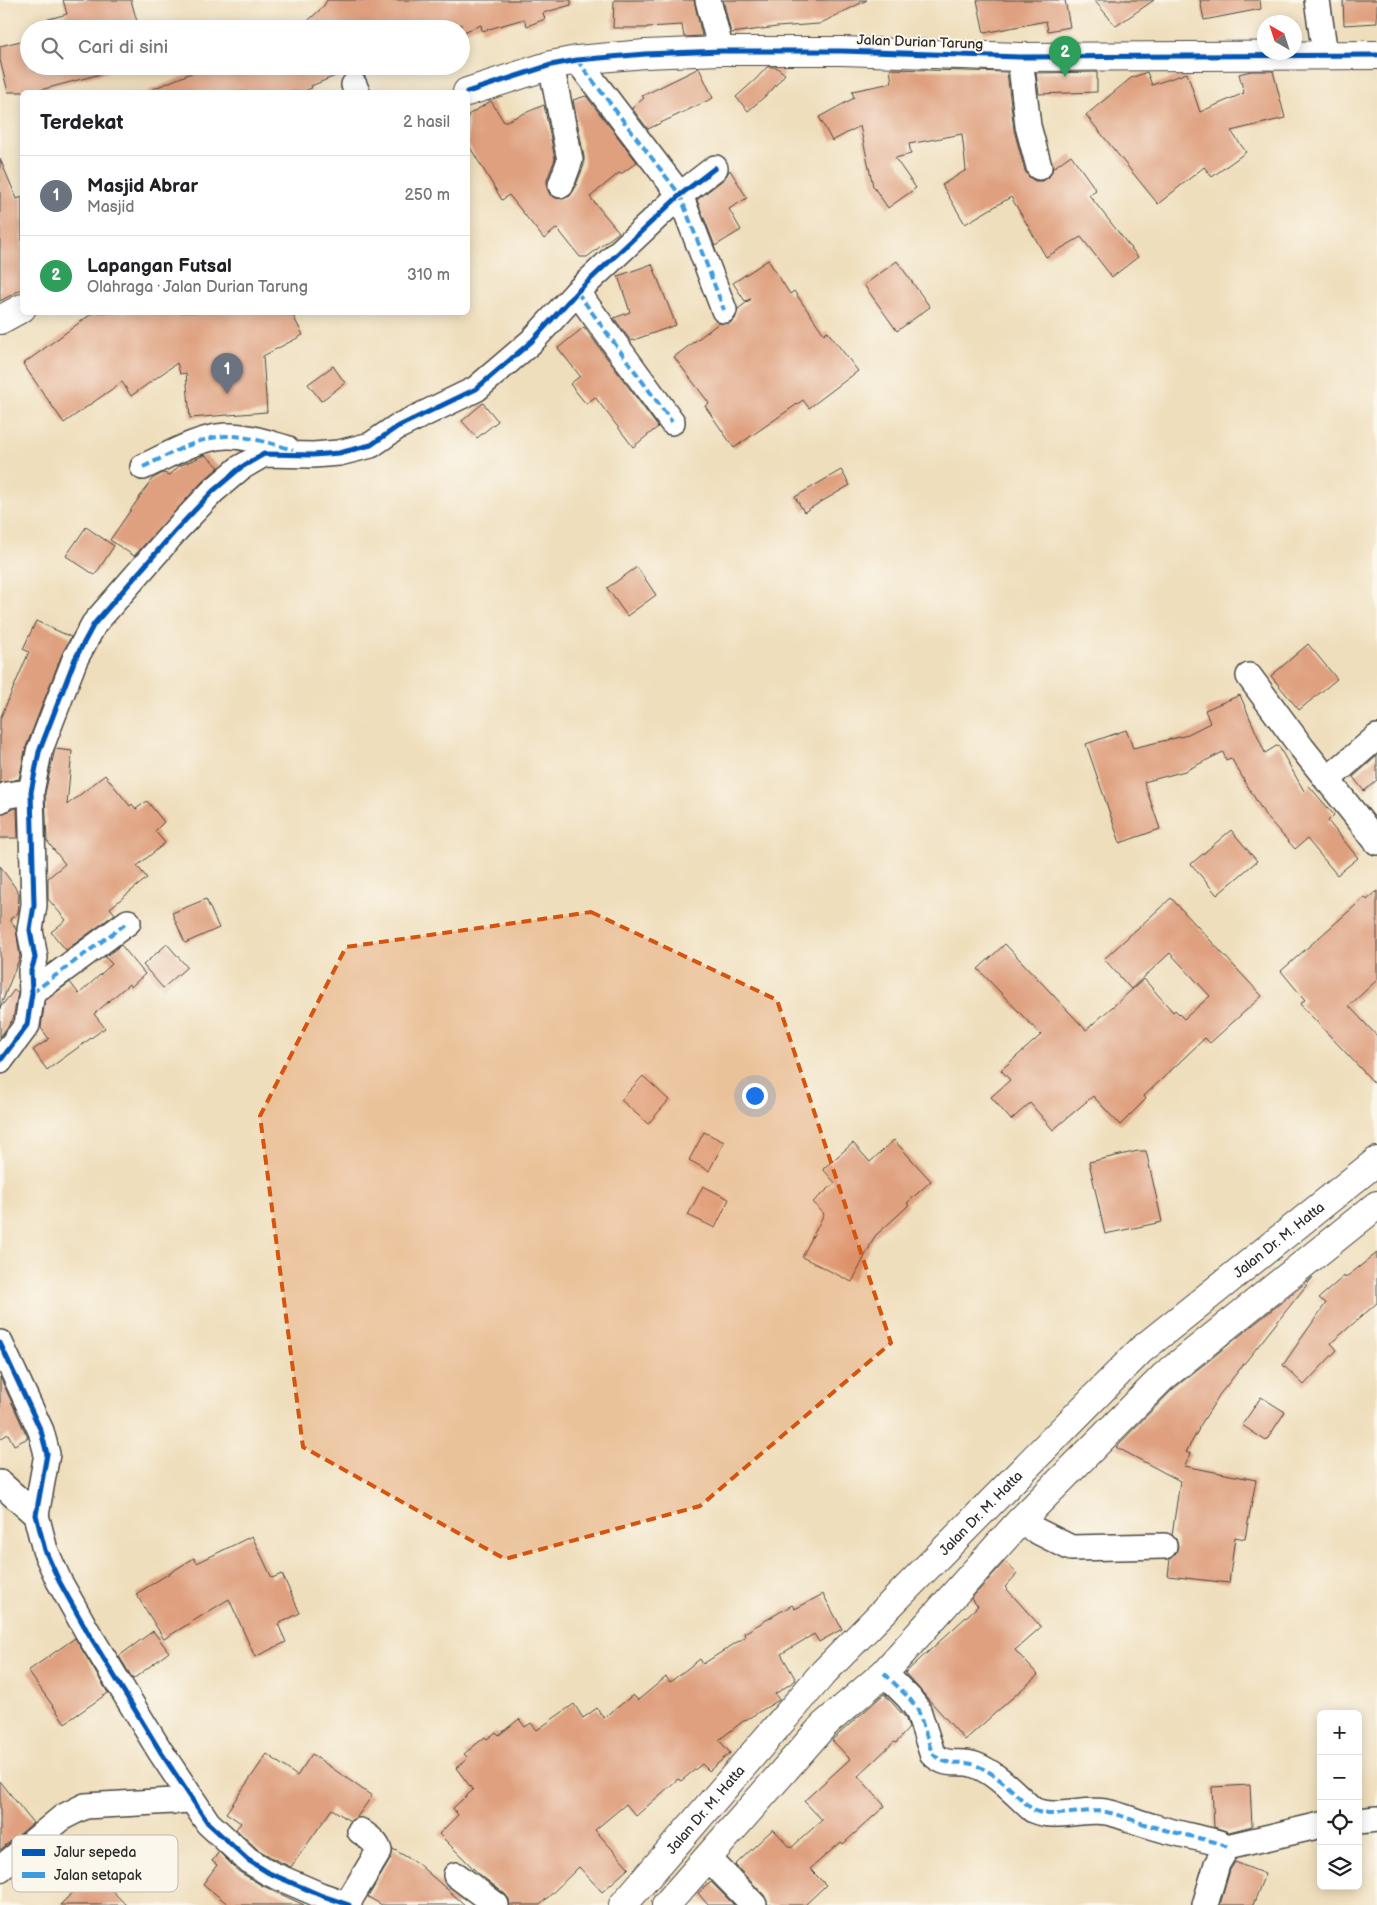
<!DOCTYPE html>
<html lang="id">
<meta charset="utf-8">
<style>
body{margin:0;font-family:"Balsamiq Sans",sans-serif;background:#f2f2f2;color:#202124}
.controls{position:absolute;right:15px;bottom:15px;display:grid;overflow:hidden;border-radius:8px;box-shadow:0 2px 12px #0003}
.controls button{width:45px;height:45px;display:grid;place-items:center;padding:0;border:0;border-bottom:1px solid #e0e0e0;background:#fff;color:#202124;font:25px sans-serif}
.compass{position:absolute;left:1257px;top:15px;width:45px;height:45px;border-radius:50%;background:#fff;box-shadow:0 2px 12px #0003;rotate:321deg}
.you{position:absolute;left:754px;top:1095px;width:18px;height:18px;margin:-12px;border:4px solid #fff;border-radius:50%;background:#1a73e8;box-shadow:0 0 0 8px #1a73e833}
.badge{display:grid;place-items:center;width:32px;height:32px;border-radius:50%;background:#b45309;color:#fff;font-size:16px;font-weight:700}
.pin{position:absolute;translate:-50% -41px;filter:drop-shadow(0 1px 2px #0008)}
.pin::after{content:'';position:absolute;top:26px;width:18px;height:15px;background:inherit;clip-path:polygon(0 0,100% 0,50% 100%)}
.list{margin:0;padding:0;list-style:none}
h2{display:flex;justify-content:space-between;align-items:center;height:65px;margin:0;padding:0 20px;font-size:21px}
h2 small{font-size:16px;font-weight:400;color:#757577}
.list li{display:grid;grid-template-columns:32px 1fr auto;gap:15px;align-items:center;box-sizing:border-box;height:80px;padding:0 20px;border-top:1px solid #e0e0e0}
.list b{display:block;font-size:19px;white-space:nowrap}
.list p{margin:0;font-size:16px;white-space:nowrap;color:#757577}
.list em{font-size:16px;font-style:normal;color:#757577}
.icon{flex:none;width:28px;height:28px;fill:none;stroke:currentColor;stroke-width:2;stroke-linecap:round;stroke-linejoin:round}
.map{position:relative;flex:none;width:1377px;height:1905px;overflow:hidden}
.search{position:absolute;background:#fff;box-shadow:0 2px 12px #0003;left:20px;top:20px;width:450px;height:55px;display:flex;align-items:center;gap:12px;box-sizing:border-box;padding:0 18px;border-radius:28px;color:#757577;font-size:19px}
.panel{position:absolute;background:#fff;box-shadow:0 2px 12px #0003;left:20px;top:90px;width:450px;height:225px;border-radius:8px}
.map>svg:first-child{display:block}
.building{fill:#dfa07f}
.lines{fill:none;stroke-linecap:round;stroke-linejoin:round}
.street-casing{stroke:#484641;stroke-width:28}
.secondary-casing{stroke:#484641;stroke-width:30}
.street{stroke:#fff;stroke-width:25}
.secondary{stroke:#fff;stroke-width:28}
.quiet{stroke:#3d9ce1;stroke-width:4;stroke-dasharray:8 4;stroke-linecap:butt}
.cycleway-casing{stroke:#fbf7ec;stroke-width:8}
.cycleway{stroke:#0057b8;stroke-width:5}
.marked{fill:#d5540f;fill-opacity:0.2;stroke:#d5540f;stroke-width:4;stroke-dasharray:10 6;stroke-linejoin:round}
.labels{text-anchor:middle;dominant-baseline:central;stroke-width:4;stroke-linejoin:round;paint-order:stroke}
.street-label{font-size:14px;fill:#2b2b2b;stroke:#fbf7ec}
.key{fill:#fbf7ec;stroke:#bdbab2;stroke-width:1}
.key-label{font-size:14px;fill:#2b2b2b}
</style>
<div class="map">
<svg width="1377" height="1905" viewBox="0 0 1377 1905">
<rect width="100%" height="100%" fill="#fbf7ec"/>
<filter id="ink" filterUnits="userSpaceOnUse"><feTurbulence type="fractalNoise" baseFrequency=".02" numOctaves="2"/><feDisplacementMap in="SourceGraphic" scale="10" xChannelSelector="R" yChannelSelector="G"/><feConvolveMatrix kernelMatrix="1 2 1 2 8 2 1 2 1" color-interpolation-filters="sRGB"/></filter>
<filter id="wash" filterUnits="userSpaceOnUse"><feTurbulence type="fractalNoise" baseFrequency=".0096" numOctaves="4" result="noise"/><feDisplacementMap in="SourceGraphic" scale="20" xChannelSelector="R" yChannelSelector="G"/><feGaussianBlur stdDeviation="1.12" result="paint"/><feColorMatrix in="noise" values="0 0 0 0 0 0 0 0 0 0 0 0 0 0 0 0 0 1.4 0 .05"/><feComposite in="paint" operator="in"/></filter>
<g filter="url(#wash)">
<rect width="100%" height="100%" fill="#efdebc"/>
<g id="blocks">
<g class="building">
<path d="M 63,0 L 131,0 L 139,29 L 35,29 L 34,23 L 67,14 Z"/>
<path d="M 327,0 L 571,0 L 571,5 L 543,13 L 545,19 L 527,26 L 524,19 L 482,31 L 481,25 L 461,33 L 461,24 L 450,29 L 299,29 L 323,7 Z"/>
<path d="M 614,0 L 694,0 L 702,36 L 684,37 L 682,25 L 647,27 L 647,28 L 613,28 Z"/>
<path d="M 723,0 L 867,0 L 819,24 L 777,27 L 731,33 Z"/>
<path d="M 977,0 L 1065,0 L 1070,27 L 1048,31 L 1046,21 L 984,33 Z"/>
<path d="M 1094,0 L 1154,0 L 1116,26 Z"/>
<path d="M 1200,0 L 1260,0 L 1261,9 L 1204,20 Z"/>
<path d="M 1343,0 L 1377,0 L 1377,23 L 1344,25 Z"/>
<path d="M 29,39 L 29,66 L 107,66 L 108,72 L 33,92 L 8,92 L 0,60 L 0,46 Z"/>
<path d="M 193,66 L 357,66 L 357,67 L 311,86 L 312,88 L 302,92 L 146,92 L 196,71 Z"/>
<path d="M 767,67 L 776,67 L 785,74 L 771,91 L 748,111 L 736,97 L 756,79 Z"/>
<path d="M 699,68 L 713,98 L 648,129 L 632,108 L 644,98 L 642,96 Z"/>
<path d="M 890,69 L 1007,72 L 1014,130 L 1025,171 L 1029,177 L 1035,181 L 1043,181 L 1049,177 L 1053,168 L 1071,155 L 1096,190 L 1089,195 L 1138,257 L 1112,277 L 1081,237 L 1046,257 L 1011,197 L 965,224 L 942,185 L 966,170 L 962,134 L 909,144 L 911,154 L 895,158 L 916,188 L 888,208 L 873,186 L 860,126 L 832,141 L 819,117 L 854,98 L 852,91 L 892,83 Z"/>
<path d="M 1251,71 L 1273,71 L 1285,118 L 1231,131 L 1246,152 L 1212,177 L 1204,167 L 1158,204 L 1086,115 L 1131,78 L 1147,72 L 1152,85 L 1187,73 L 1200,112 L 1244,93 L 1239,74 Z"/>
<path d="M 1097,72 L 1097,92 L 1039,94 L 1036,73 Z"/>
<path d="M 586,96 L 637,162 L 621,174 L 619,173 L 590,197 L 619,232 L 587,257 L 580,257 L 557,228 L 544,239 L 509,195 L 502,200 L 468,144 L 468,115 L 491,101 L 504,122 L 544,105 L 555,159 L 547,180 L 547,188 L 550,195 L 556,198 L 563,199 L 570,196 L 574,190 L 584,165 L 584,157 L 573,100 Z"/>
<path d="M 0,159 L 17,199 L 22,197 L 22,289 L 0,301 Z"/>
<path d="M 730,170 L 747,198 L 729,209 L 741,230 L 715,246 L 697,200 L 724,179 Z"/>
<path d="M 768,260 L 790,294 L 794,291 L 824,334 L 827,331 L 858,371 L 809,408 L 803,400 L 734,448 L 705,406 L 709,403 L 674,357 L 719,323 L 729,324 L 735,319 L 738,309 L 751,299 L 745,301 L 733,283 Z"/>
<path d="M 897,261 L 930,307 L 897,331 L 864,285 Z"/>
<path d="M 652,264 L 676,325 L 631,341 L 614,318 L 630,312 L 618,276 Z"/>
<path d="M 94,312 L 291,312 L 303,335 L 263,356 L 267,412 L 190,418 L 186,373 L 180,374 L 177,363 L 131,396 L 122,382 L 64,423 L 23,364 Z"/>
<path d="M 584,327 L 658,427 L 633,447 L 595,397 L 586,404 L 570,384 L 580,376 L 558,348 Z"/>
<path d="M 333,366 L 345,383 L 321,401 L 308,384 Z"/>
<path d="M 483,403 L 498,421 L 477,438 L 462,421 Z"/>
<path d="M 205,455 L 219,467 L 203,481 L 134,556 L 110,540 L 152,479 L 163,473 L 170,475 L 179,466 Z"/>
<path d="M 841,470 L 850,485 L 804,512 L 795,497 Z"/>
<path d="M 86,527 L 114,546 L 95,575 L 66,556 Z"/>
<path d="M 637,567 L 656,595 L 627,616 L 607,588 Z"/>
<path d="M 36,621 L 71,637 L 62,654 L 26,747 L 19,779 L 0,783 L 0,719 L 29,652 L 23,649 Z"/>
<path d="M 1308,644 L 1337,679 L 1299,710 L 1271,676 Z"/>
<path d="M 1240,695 L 1265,753 L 1278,745 L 1304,791 L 1309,786 L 1334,815 L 1328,821 L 1358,858 L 1337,875 L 1307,839 L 1295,849 L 1265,815 L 1231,758 L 1226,760 L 1223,752 L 1185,771 L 1144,782 L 1160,829 L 1120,843 L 1086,744 L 1126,730 L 1133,748 L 1184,736 L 1210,723 L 1205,710 Z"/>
<path d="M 55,749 L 72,751 L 67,805 L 105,775 L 130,806 L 132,804 L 136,809 L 147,801 L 164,822 L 155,831 L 165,843 L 137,866 L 147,878 L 110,908 L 115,914 L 66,950 L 51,932 L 66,920 L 48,899 L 48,878 L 65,864 L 47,841 L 45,793 Z"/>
<path d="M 1377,756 L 1377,780 L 1364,791 L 1353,777 Z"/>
<path d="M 17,808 L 18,838 L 0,838 L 0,814 Z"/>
<path d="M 1231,830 L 1257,861 L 1217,895 L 1191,864 Z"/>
<path d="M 0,866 L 19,893 L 18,913 L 10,919 L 16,929 L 20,957 L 0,1007 Z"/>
<path d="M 1377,891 L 1377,980 L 1349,1006 L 1377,1036 L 1377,1086 L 1300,1004 L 1305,1000 L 1281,971 L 1365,897 L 1367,900 Z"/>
<path d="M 1171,898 L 1262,996 L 1210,1043 L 1205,1038 L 1144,1096 L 1146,1099 L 1120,1125 L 1093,1096 L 1053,1130 L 1030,1103 L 1011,1120 L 991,1097 L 1010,1080 L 1001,1070 L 1041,1035 L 978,969 L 1005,944 L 1086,1030 L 1144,979 L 1173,1012 L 1175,1010 L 1184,1019 L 1210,996 L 1170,953 L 1131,989 L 1104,959 Z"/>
<path d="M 206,899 L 219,928 L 185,943 L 172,913 Z"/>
<path d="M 167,944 L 187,967 L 163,988 L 143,965 Z"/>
<path d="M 121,945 L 145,974 L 131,987 L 129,984 L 94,1014 L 105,1028 L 47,1070 L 33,1050 L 49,1039 L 41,1028 L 45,1001 L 70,982 L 79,994 L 112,964 L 105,957 Z"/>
<path d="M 14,990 L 18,992 L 13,1019 L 0,1037 L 0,1008 Z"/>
<path d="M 643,1076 L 669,1100 L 648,1124 L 621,1100 Z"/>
<path d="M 704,1132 L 724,1142 L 709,1171 L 689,1160 Z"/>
<path d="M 894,1140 L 931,1181 L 907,1203 L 909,1205 L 875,1236 L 852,1282 L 802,1257 L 824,1214 L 813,1202 L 835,1183 L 823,1169 L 853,1143 L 870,1162 Z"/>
<path d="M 1138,1151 L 1146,1151 L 1162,1222 L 1105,1234 L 1089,1162 Z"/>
<path d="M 703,1186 L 729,1199 L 715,1228 L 688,1215 Z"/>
<path d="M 1377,1253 L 1377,1303 L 1331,1343 L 1337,1350 L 1304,1385 L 1283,1365 L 1326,1303 L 1319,1298 L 1344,1276 L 1345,1278 Z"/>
<path d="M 1313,1277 L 1220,1394 L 1198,1429 L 1199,1429 L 1186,1452 L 1191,1454 L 1184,1466 L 1256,1480 L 1245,1539 L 1235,1537 L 1229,1583 L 1168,1576 L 1170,1559 L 1176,1553 L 1178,1546 L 1176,1539 L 1172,1535 L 1180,1481 L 1116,1447 L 1173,1389 Z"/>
<path d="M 0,1377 L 28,1438 L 14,1445 L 8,1434 L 0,1439 Z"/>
<path d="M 1261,1397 L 1285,1412 L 1266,1441 L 1242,1425 Z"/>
<path d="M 252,1536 L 272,1578 L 282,1574 L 300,1613 L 278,1624 L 286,1642 L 255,1657 L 229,1599 L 164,1639 L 136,1594 L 194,1558 L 197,1563 Z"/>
<path d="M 1005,1561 L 1017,1574 L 1005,1587 L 1041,1627 L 1015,1650 L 1038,1675 L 965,1740 L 905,1673 L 978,1606 L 971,1599 Z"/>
<path d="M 823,1594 L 842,1629 L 819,1642 L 814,1634 L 781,1654 L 796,1680 L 775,1694 L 779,1700 L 742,1722 L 719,1740 L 730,1753 L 709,1771 L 702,1764 L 681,1781 L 678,1779 L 636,1816 L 626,1804 L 595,1830 L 629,1868 L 602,1892 L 579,1867 L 540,1905 L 510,1905 L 509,1899 L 505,1894 L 479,1874 L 439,1834 L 458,1815 L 453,1808 L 473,1790 L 456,1768 L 468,1758 L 464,1754 L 485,1737 L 487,1739 L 496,1732 L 499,1735 L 519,1719 L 525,1727 L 531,1723 L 537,1730 L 574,1704 L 583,1718 L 597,1708 L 604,1718 L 633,1695 L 638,1700 L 666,1677 L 670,1682 L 700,1659 L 703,1664 L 745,1637 L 744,1633 L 792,1605 L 795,1609 Z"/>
<path d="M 153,1631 L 169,1652 L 133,1679 L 119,1656 Z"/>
<path d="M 75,1638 L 108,1693 L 65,1723 L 28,1671 Z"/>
<path d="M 884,1694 L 905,1717 L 909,1728 L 896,1743 L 894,1742 L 858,1776 L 885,1806 L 843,1844 L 841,1842 L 810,1869 L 826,1885 L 805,1905 L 768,1905 L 764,1895 L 735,1865 L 773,1829 L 791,1848 L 822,1820 L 804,1801 L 850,1759 L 832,1740 Z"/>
<path d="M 267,1754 L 297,1776 L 312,1754 L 372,1796 L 357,1817 L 350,1821 L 332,1809 L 291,1867 L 276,1860 L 257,1849 L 236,1829 L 241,1823 L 226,1813 Z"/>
<path d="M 0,1781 L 33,1823 L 0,1850 Z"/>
<path d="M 1250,1785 L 1252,1826 L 1229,1832 L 1214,1827 L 1212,1787 Z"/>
<path d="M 393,1849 L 417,1863 L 465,1905 L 382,1905 L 368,1897 L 391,1858 Z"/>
<path d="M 219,1852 L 238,1871 L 261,1885 L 304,1905 L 229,1905 L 203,1884 L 217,1865 L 212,1861 Z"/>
<path d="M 1235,1862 L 1265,1874 L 1253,1905 L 1220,1905 L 1230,1870 Z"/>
<path d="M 94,1872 L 126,1905 L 60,1905 Z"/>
<path d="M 711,1882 L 734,1905 L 708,1905 L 698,1893 Z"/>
</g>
</g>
</g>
<g filter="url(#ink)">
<use href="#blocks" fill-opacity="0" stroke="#484641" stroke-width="1"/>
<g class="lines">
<g class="street-casing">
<g id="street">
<path d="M 708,0 L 721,51"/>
<path d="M 1317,0 L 1325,54"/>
<path d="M 1020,57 L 1028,126 L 1039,167"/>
<path d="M 577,60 L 680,195 L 724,310"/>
<path d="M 551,65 L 570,160 L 561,185"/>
<path d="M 354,85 L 357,92"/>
<path d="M 577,292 L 672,422"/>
<path d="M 143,467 C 169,455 196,438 226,436 C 245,435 267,443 286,448"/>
<path d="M 1249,676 L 1302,748 L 1377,842"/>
<path d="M 1327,780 L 1377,737"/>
<path d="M 0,800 L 7,795 L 31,792"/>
<path d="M 32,993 L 128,922"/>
<path d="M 0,1061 L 27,1025 L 32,993 L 31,971 L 35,958 L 30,930 L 34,905 L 31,792 L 39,752 L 75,659 L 94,624 L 176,530 L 213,491 L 240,468 L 264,454 L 313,455 L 339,453 L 371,445 L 397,427 L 476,389 L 532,341 L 577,292 L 680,195 L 715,168"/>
<path d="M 0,1343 L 41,1431 L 47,1454 L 36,1515 L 45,1550 L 59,1581 L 87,1631 L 160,1751 L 208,1823 L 248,1860 L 269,1873 L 320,1895 L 349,1905"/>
<path d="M 0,1483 L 36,1515"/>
<path d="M 1019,1522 L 1071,1548 L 1164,1546"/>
<path d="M 884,1673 L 909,1698 L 918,1710 L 932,1753 C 947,1769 959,1759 975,1765 C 997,1773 1016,1795 1033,1810 C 1055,1820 1083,1808 1106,1812 C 1122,1815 1136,1822 1151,1826 C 1173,1833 1196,1837 1219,1843 L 1227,1847 L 1321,1825"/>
<path d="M 1358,1821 L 1377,1819"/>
<path d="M 707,1857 L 754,1905"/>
<path d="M 0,1869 L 63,1817 L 85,1806 L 191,1800"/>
<path d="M 456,1875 L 496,1905"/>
<path d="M 347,1904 L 379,1851 C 377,1842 367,1836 360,1831"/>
<path d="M 1205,1905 L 1217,1864 L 1227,1847"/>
</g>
</g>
<g class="secondary-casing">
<g id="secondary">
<path d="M 467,92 L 551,65 L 577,60 L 645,54 L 721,51 L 842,51 L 1020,57 L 1377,55"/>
<path d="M 0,320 L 22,308"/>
<path id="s1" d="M 623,1905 L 824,1672 L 1141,1350 L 1377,1161"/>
<path d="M 666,1905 L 824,1725 L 884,1673 L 1019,1522 L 1163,1377 L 1377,1205"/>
</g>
</g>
<use href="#street" class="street"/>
<use href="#secondary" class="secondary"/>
<g class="quiet">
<path d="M 577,60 L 680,195 L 724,310"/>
<path d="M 577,292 L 672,422"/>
<path d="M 143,467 C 169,455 196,438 225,436 C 246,435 273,444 293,450"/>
<path d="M 32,993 L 128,922"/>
<path d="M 884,1673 L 909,1698 L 918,1710 L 932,1753 C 947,1769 959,1759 975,1765 C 997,1773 1016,1795 1033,1810 C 1055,1820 1083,1808 1106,1812 C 1122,1815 1136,1822 1151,1826 C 1173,1833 1196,1837 1219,1843 L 1227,1847"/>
</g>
<g class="cycleway-casing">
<g id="cycleway">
<path d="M 467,92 L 551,65 L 577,60 L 645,54 L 721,51 L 842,51 L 1020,57 L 1377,55"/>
<path d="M 0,1061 L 27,1025 L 32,993 L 31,971 L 35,958 L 30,930 L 34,905 L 31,792 L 39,752 L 75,659 L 94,624 L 176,530 L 213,491 L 240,468 L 264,454 L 313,455 L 339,453 L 371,445 L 397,427 L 476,389 L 532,341 L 577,292 L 680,195 L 715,168"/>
<path d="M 0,1343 L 41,1431 L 47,1454 L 36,1515 L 45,1550 L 59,1581 L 87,1631 L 160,1751 L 208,1823 L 248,1860 L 269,1873 L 320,1895 L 349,1905"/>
</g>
</g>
<use href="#cycleway" class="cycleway"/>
</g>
</g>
<path class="marked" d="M 591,912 L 777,1000 L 891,1343 L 700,1506 L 505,1559 L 303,1447 L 260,1116 L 346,947 Z"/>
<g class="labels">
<g class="street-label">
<text transform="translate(920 42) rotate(2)">Jalan Durian Tarung</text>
<text stroke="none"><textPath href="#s1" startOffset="936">Jalan Dr. M. Hatta</textPath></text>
<text stroke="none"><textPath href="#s1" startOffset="531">Jalan Dr. M. Hatta</textPath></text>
<text stroke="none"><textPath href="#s1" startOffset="126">Jalan Dr. M. Hatta</textPath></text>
</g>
</g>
<rect x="12" y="1835" width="166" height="57" rx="8" class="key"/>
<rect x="22" y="1849" width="23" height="7" fill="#0057b8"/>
<rect x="22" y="1872" width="23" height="6" fill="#3d9ce1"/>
<g class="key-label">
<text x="54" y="1857">Jalur sepeda</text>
<text x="54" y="1880">Jalan setapak</text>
</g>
</svg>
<div class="controls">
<button>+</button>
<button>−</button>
<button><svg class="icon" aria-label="locate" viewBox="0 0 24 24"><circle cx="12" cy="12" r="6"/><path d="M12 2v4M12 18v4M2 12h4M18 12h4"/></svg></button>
<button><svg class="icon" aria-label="layers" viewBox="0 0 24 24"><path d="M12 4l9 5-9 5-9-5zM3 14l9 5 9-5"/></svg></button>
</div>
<svg class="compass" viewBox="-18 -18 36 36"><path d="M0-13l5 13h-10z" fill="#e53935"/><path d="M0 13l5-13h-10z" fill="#757577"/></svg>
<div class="you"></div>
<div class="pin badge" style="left:227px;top:394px;background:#6b7280">1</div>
<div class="pin badge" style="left:1065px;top:77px;background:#2e9e5b">2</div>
<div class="search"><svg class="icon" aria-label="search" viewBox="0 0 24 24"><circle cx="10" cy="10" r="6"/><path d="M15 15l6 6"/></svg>Cari di sini</div>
<section class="panel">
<h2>Terdekat<small>2 hasil</small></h2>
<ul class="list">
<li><span class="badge" style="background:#6b7280">1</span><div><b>Masjid Abrar</b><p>Masjid</p></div><em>250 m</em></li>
<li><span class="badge" style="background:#2e9e5b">2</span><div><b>Lapangan Futsal</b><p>Olahraga · Jalan Durian Tarung</p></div><em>310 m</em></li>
</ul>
</section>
</div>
